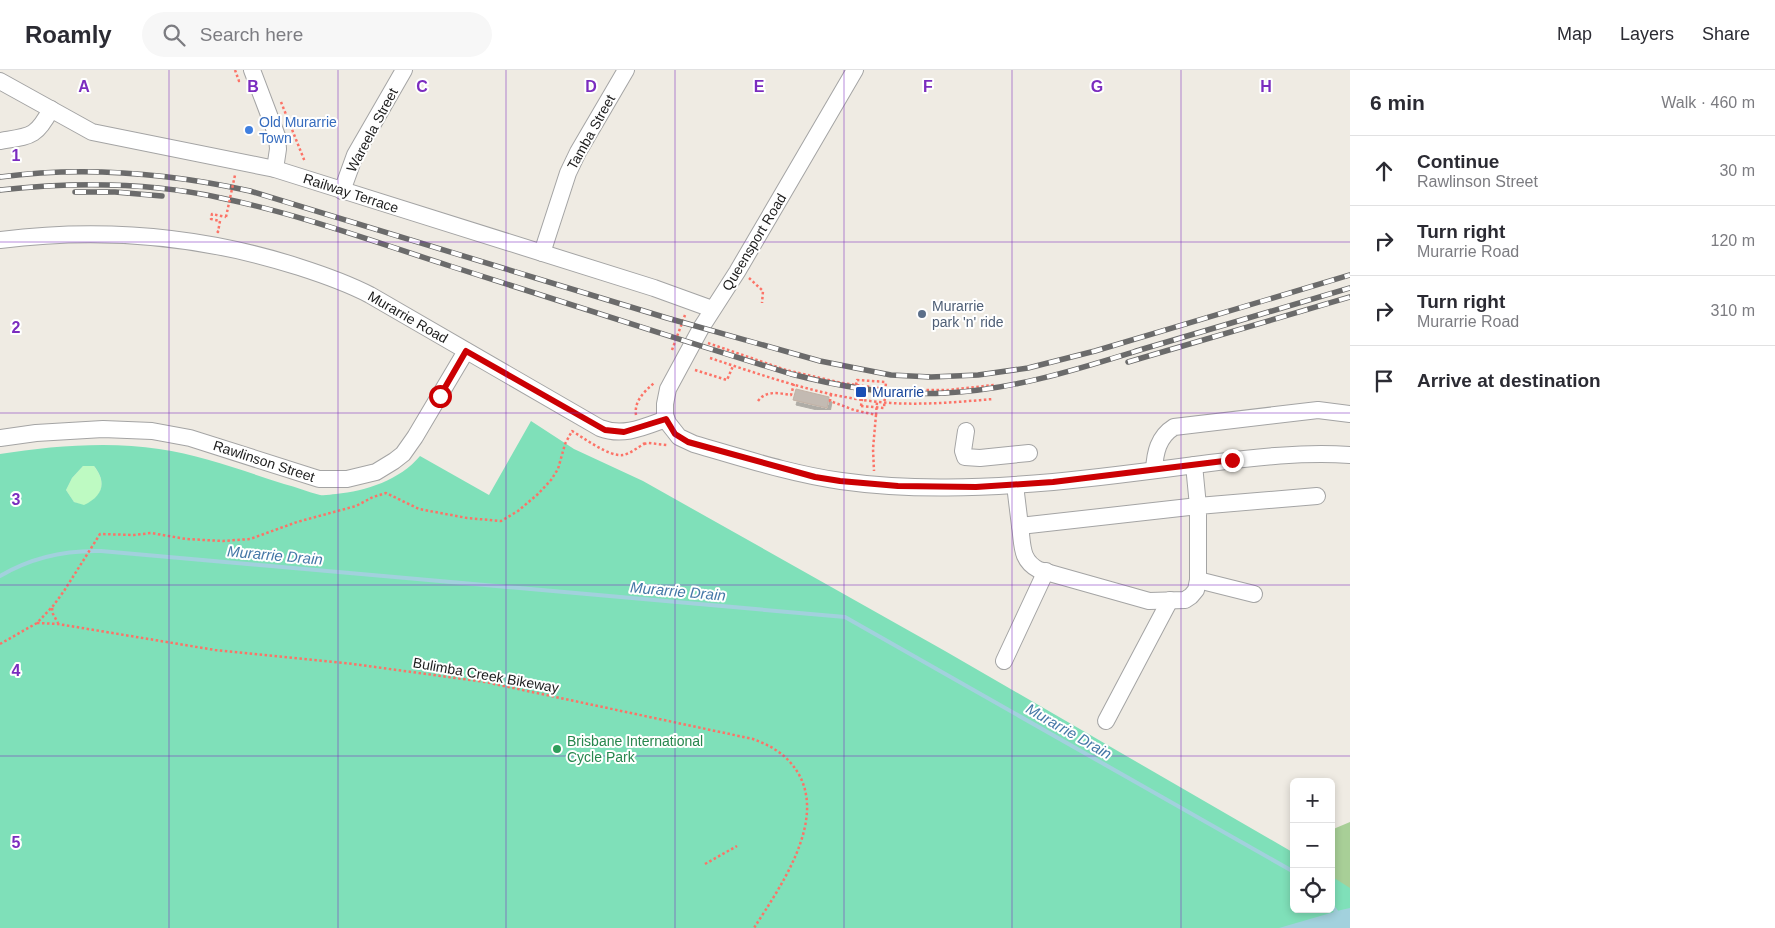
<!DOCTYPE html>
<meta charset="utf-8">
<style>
body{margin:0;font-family:Arial,sans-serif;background:#f7f7f7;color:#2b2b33}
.controls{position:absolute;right:15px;bottom:15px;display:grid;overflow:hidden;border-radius:8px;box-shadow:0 2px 8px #0003}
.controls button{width:45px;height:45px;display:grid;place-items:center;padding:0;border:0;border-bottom:1px solid #e1e1e2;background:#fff;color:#2b2b33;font:25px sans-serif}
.stop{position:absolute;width:15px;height:15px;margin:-11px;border:4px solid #cb0003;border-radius:50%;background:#fff}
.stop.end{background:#cb0003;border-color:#fff;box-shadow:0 1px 5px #0008}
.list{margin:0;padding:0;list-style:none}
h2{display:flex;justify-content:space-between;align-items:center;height:65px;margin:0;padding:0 20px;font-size:21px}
h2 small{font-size:16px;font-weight:400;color:#7c7c81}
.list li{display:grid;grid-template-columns:32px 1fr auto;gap:15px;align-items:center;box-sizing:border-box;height:70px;padding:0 20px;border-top:1px solid #e1e1e2}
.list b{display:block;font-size:19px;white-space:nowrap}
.list p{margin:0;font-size:16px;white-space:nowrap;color:#7c7c81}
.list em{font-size:16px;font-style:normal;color:#7c7c81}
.icon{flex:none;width:28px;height:28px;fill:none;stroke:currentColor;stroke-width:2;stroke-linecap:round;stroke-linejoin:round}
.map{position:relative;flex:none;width:1350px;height:858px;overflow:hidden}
header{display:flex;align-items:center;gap:30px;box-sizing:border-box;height:70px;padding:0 25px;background:#fff;border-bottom:1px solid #e1e1e2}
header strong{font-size:24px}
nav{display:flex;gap:28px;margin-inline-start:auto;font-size:18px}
.search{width:350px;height:45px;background:#f7f7f7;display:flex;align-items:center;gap:12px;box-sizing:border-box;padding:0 18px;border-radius:28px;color:#7c7c81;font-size:19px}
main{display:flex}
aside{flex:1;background:#fff}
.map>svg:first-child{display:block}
.forest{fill:#a8cf97}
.park{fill:#befac2}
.pitch{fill:#7fe0b9;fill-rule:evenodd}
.water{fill:#a2d1dd}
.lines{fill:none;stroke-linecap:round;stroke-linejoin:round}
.stream{stroke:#a2d1dd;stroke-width:4}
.building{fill:#c3bab2;stroke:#c1b1a5;filter:url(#shadow)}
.minor-casing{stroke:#a4a4a4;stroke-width:18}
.path{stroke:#fc7367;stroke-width:2.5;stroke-dasharray:2.5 2.5;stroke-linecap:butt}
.minor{stroke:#fff;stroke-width:16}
.rail-casing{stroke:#6b6b6b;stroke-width:5.5}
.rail{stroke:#fff;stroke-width:4;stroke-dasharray:11;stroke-linecap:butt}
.path-bridge{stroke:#fc7367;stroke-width:2.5;stroke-dasharray:2.5 2.5;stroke-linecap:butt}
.route{stroke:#cb0003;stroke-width:6}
.grid{fill:none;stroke:#7b2cbf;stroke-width:1;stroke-opacity:0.55}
.shop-dot{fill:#3f7fe0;stroke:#fff;stroke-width:2}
.service-dot{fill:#5c6f8a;stroke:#fff;stroke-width:2}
.transit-dot{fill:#1a4fb4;stroke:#fff;stroke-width:2}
.leisure-dot{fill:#2e9e5b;stroke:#fff;stroke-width:2}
.labels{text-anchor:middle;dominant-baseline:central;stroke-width:4;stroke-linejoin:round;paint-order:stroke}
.shop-label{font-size:14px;fill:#366cbe;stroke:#fff;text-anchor:start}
.street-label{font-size:14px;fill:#1d1d1d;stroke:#fff}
.service-label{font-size:14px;fill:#4e5e75;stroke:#fff;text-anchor:start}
.transit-label{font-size:14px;fill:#164399;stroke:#fff;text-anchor:start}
.leisure-label{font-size:14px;fill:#27864d;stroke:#fff;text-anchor:start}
.water-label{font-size:15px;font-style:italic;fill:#4578a7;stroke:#fff}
.grid-label{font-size:16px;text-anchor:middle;font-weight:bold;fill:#7b2cbf;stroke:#fff;stroke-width:4;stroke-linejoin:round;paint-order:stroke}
</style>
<header>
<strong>Roamly</strong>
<div class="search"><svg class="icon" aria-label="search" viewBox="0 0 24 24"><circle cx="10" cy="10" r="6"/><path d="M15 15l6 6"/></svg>Search here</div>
<nav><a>Map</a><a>Layers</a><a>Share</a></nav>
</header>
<main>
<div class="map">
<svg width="1350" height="858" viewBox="0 0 1350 858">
<defs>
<filter id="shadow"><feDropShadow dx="3" dy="5" stdDeviation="0" flood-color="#0004"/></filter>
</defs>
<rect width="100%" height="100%" fill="#efebe3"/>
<path class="forest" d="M 1350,752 L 1350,824 L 1331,827 L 1331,760 Z"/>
<path class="park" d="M 83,396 L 94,396 C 107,413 103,426 84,436 L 74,432 L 66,420 L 72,408 Z"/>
<path class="pitch" d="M 531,351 L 574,379 L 643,411 L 945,581 L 1294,783 L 1294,839 L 1331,839 L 1331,806 L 1350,818 L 1350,849 L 1325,858 L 0,858 L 0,384 C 50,376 109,371 159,379 C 202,385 243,401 284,414 C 296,417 308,422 320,425 C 325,426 331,424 336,424 C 366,421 400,410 420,386 L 489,425 ZM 83,396 L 94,396 C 107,412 103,426 84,435 L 74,432 L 66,420 L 72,408 Z"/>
<path class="water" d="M 1350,838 L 1350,858 L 1279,858 L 1341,840 Z"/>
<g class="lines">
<g class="stream">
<path d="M 0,506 C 32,487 65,480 101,481 L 845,547 L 1294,802"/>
<path d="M 1331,835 L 1339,845"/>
</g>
</g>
<path class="building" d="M 796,319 L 829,327 L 827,338 L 793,330 Z"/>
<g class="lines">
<g class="minor-casing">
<g id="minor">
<path d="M 252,0 L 277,66 L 278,79 L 275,99"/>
<path d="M 855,0 L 737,202 L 701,258 L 668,319 L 665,334 L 665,345 L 668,353 L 679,367 L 694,374 C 743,388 791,404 841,411 C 911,421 983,418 1053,412 C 1105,407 1158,400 1210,393 C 1257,387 1303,382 1350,385"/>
<path d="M 0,11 L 92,62 L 275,99 L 654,218 L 712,239"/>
<path d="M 0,71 C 30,66 36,68 51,39"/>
<path d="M 342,121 L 355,85 L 404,0"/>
<path d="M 0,170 C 103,157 200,165 299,197 C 324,205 347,213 370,225 L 600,358 C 623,367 644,357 666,349"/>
<path d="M 542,183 L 568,103 L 578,82 L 626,0"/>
<path d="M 966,361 L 963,381 L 965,387 L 980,388 L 1029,383"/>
<path d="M 0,368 L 36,363 L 103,359 L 152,361 L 190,368 L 319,409 L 347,409 L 376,402 L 394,391 L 403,384 L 415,367 L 466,281"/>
<path d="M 1154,400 C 1155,383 1158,367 1174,357 L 1318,340 L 1350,344"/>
<path d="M 1015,415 L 1020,456 L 1198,436 L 1194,395"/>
<path d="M 1020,456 C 1023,475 1020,490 1039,500 L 1149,531 L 1185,530 L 1191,526 L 1196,520 L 1198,510 L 1198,436 L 1317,426"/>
<path d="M 1198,510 L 1254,524"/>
<path d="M 1004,591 L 1046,501"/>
<path d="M 1106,651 L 1170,530"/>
</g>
</g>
<g class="path">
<path d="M 235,0 L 239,11 L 241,10"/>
<path d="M 281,32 L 305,92"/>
<path d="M 217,161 L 218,162 L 220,151 L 211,149 L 212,144 L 226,147"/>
<path d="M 749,208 L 763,221 L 762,233"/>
<path d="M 708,273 L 786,300 L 842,313 L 892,320 L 948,320 L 994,315"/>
<path d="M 672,280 L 685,245"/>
<path d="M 710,288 C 768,307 829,329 891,333 C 925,335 959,332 993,329"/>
<path d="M 695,300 L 727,310 L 733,296"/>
<path d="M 856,315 L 857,310 L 886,312"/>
<path d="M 831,324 L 830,331 L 854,340 L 876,345 L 873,379 L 874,401"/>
<path d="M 758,331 C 766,320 779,323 791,325 L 794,314"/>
<path d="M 861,336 L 862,329"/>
<path d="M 636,345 C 634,331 644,322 654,313"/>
<path d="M 876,345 L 877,332"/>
<path d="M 644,374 L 648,373 L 667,375"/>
<path d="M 52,538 L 53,544 L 58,553"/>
<path d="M 37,553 L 58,554 L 215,580 L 353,594 L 485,612 L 753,669 C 766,674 779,680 789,691 C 835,740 782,814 754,858"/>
<path d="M 0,574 L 37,553 L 53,536 L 64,521 L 100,464 L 134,465 L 151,463 L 186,469 L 223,471 L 250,469 L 297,452 L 356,436 L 373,427 L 386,423 L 419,439 L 467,448 L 501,451 L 518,441 L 538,424 L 551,410 L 558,399 L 565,374 L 572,361 C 584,368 609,387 623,385 C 630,384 638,377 644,374 L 644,372"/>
<path d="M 705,794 L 737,776"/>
</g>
<use href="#minor" class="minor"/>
<g class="rail-casing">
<g id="rail">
<path d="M 0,107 C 84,96 168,103 250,121 L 667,248 L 820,291 L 891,305 L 931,307 L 978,305 L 1028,298 L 1095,281 L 1350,205"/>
<path d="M 0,120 C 74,112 148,112 221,128 C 299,144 375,172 450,196 C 564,232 677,269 791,304 C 841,317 893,326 945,323 C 1013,320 1078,299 1143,279 C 1212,259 1281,238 1350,218"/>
<path d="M 75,122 L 115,122 L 162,126"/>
<path d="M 1128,292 L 1350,227"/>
</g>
</g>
<use href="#rail" class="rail"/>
<g class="path-bridge">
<path d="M 226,147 L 235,105"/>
<path d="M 861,336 L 884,338 L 886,312"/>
</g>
</g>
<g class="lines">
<path class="route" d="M 440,326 L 466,281 L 605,360 L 624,362 L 666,349 L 675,364 L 688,372 L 815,407 L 840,411 L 898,416 L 976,417 L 1053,412 L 1232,390"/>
</g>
<path class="grid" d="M 169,0 L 169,858M 338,0 L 338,858M 506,0 L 506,858M 675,0 L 675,858M 844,0 L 844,858M 1012,0 L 1012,858M 1181,0 L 1181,858M 0,172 L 1350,172M 0,343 L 1350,343M 0,515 L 1350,515M 0,686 L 1350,686"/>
<circle class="shop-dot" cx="249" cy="60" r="5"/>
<circle class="service-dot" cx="922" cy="244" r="5"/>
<rect class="transit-dot" x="855" y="316" width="12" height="12" rx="2.5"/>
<circle class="leisure-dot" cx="557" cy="679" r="5"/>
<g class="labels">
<g class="shop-label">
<text x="259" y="52">Old Murarrie<tspan x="259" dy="16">Town</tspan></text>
</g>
<g class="street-label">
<text transform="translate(372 60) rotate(-62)">Wareela Street</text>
<text transform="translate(591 62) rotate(-61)">Tamba Street</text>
<text transform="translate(351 123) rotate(18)">Railway Terrace</text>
<text transform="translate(754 172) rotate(-59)">Queensport Road</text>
<text transform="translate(408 247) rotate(30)">Murarrie Road</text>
<text transform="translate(264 391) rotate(18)">Rawlinson Street</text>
<text transform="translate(486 605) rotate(10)">Bulimba Creek Bikeway</text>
</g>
<g class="service-label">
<text x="932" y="236">Murarrie<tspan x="932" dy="16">park 'n' ride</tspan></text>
</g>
<g class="transit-label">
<text x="872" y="322">Murarrie</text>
</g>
<g class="leisure-label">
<text x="567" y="671">Brisbane International<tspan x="567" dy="16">Cycle Park</tspan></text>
</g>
<g class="water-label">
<text transform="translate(275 485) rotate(5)">Murarrie Drain</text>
<text transform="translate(678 521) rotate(5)">Murarrie Drain</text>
<text transform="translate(1069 661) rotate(30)">Murarrie Drain</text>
</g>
</g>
<g class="grid-label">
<text x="84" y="22">A</text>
<text x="253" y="22">B</text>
<text x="422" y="22">C</text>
<text x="591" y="22">D</text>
<text x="759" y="22">E</text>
<text x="928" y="22">F</text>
<text x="1097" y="22">G</text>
<text x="1266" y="22">H</text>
<text x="16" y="91">1</text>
<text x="16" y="263">2</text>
<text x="16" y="435">3</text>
<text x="16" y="606">4</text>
<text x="16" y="778">5</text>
</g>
</svg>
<div class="controls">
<button>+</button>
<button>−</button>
<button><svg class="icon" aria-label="locate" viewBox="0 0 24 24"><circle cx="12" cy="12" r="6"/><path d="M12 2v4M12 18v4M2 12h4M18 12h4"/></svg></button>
</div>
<div class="stop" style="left:440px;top:326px"></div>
<div class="stop end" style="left:1232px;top:390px"></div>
</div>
<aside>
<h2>6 min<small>Walk · 460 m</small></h2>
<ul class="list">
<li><svg class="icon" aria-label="ahead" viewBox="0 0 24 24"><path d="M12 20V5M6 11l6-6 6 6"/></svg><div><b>Continue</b><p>Rawlinson Street</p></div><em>30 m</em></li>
<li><svg class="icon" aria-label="right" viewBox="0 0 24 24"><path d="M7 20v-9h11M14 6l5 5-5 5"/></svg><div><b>Turn right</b><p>Murarrie Road</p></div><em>120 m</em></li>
<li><svg class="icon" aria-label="right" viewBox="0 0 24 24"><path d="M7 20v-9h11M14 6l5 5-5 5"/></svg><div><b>Turn right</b><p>Murarrie Road</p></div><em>310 m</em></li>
<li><svg class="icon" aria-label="arrive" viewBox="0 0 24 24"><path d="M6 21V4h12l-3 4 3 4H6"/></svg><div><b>Arrive at destination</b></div></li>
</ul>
</aside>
</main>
